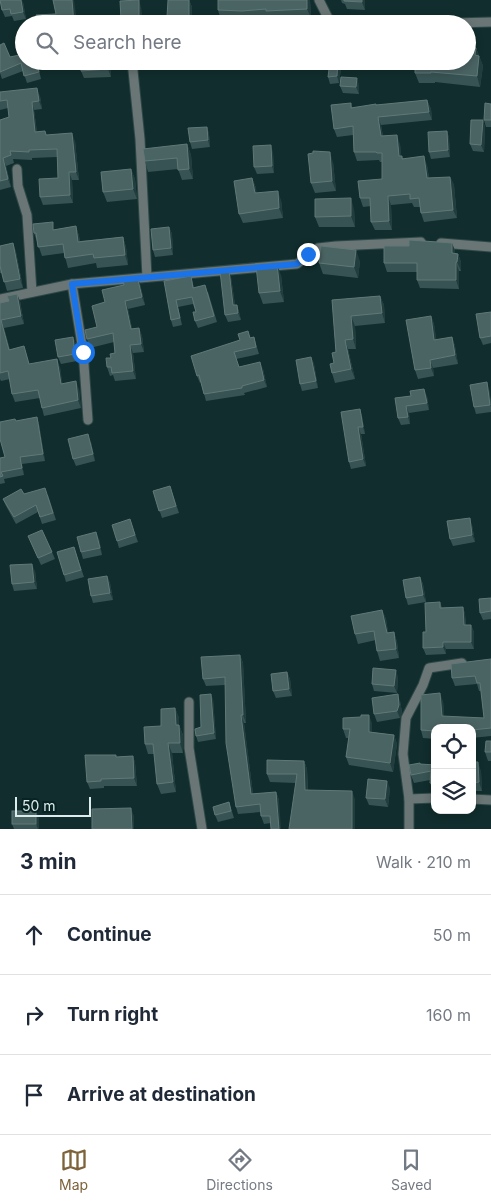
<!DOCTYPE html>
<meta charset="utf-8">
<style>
body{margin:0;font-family:Inter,sans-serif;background:#f2f2f3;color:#1f2937}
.controls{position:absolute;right:15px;bottom:15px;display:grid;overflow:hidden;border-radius:10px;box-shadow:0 2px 8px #0003}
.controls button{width:45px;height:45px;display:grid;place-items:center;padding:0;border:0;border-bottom:1px solid #e0e1e3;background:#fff;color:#1f2937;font:25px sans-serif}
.scale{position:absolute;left:15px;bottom:12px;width:76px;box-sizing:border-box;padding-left:5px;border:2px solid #ddecec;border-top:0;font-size:14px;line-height:18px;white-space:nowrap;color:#ddecec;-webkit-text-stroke:4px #072323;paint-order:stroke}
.stop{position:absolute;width:15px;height:15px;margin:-11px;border:4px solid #1a73e8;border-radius:50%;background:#fff}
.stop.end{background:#1a73e8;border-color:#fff;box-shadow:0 1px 5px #0008}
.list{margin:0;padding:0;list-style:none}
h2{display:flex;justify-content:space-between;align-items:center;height:65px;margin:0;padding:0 20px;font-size:21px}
h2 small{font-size:16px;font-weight:400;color:#747a83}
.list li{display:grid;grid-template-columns:32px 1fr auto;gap:15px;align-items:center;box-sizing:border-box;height:80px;padding:0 20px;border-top:1px solid #e0e1e3}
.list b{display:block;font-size:19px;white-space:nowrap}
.list em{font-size:16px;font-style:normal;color:#747a83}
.icon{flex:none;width:28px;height:28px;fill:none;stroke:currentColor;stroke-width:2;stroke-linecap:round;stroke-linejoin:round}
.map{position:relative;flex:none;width:491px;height:829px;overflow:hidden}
.search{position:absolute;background:#fff;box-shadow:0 2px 8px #0003;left:15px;right:15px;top:15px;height:55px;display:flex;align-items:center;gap:12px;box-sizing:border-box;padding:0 18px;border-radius:28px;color:#747a83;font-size:19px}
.sheet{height:305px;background:#fff}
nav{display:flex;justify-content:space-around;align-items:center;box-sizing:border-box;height:70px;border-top:1px solid #e0e1e3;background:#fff;font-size:14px;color:#747a83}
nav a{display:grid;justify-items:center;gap:2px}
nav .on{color:#7d623a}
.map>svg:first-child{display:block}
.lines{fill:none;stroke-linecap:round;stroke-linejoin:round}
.minor-casing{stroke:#2e4848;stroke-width:11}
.minor{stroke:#697675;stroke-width:9}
.wall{fill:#385353}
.shaded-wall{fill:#213d3d}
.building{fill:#4a6363;stroke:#617878}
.route{stroke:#1a73e8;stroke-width:6}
</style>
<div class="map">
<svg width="491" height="829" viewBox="0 0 491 829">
<rect width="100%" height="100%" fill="#112d2d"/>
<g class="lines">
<g class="minor-casing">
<g id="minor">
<path d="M 319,0 L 331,24"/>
<path d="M 416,24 L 491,22"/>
<path d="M 132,61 L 140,139 L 147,277"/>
<path d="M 17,169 L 18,186 L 27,215 L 32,292"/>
<path d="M 441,243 L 491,247"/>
<path d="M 72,284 L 83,351 L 88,420"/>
<path d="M 0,299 L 72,284 L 297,264 L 318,248 L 336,246 L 421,242"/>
<path d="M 189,702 L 189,748 L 202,829"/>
<path d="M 409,799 L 435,798"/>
<path d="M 472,799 L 491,800"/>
<path d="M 409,829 L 409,799 L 403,754 L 406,718 L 423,685 L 429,668 L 462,663"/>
</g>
</g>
<use href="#minor" class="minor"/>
</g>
<g class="wall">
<path d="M 189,0 L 192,7 L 191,24 L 170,24 L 167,17 Z"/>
<path d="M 218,0 L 310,0 L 311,18 L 269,21 L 269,19 L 245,21 L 221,20 L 218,10 Z"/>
<path d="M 341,0 L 365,0 L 365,10 L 347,9 L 345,4 L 342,3 Z"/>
<path d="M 23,2 L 26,19 L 14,21 L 12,16 L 5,17 L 2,10 Z"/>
<path d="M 141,7 L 142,24 L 122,24 L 121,19 Z"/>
<path d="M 0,45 L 10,57 L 24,61 L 37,61 L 41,79 L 27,83 L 23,71 L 2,79 L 0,73 Z"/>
<path d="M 476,48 L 483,66 L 480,87 L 435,82 L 435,83 L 419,83 L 415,73 Z"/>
<path d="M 110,61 L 111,77 L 84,78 L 81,71 Z"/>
<path d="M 142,61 L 181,61 L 181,63 L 144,66 Z"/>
<path d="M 342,61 L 339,83 L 330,84 L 328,77 Z"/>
<path d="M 359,85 L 359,94 L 343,93 L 340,86 Z"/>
<path d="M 0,92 L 40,96 L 42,109 L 34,110 L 37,132 L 47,135 L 75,141 L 79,180 L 72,180 L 73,203 L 43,205 L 40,197 L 58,178 L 57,157 L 32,158 L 32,160 L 13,159 L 14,163 L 6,166 L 11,187 L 0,190 L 0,120 L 9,117 L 8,108 L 0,110 Z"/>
<path d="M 427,100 L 431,109 L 432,120 L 381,125 L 383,136 L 400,144 L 401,156 L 404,159 L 427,165 L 429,178 L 450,177 L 454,185 L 457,218 L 424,222 L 421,213 L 420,207 L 414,207 L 412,203 L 391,205 L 392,230 L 375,230 L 371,222 L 371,206 L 363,207 L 360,198 L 382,179 L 382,162 L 380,162 L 379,160 L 357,161 L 354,152 L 353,135 L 337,137 L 334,129 L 351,103 L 352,108 Z"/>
<path d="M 491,104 L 491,127 L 486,127 L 484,120 Z"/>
<path d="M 483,120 L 485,127 L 484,152 L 473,151 L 470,144 Z"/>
<path d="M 207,127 L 209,134 L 210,147 L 192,149 L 190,142 Z"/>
<path d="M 447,131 L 449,138 L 450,157 L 431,159 L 429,152 Z"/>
<path d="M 187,144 L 191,155 L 193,179 L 182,180 L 178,169 L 148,172 L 145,161 Z"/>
<path d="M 273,152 L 274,173 L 257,174 L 254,167 Z"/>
<path d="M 333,162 L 336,191 L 315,193 L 311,183 Z"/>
<path d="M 131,169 L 135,179 L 137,199 L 107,202 L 103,192 Z"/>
<path d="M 252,178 L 256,188 L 256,193 L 281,200 L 283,218 L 243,223 L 239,214 Z"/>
<path d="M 354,209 L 355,227 L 319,227 L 315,217 Z"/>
<path d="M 76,226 L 79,236 L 80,241 L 123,237 L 126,247 L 128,265 L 97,268 L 96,263 L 68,268 L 64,253 L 42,256 L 34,233 Z"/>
<path d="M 169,227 L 172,234 L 173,255 L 155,257 L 153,250 Z"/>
<path d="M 13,243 L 16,252 L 23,288 L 7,291 L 2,273 L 0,273 L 0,246 Z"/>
<path d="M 452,243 L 455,251 L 455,253 L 458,254 L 461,262 L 461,271 L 459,271 L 459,289 L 420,288 L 417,280 L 417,272 L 387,272 L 384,263 L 409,246 Z"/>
<path d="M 360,261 L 358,278 L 323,274 L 319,263 Z"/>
<path d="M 281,275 L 284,302 L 263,304 L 259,293 Z"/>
<path d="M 191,276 L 194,288 L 208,292 L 217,322 L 198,328 L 195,321 L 196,312 L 193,304 L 178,307 L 182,325 L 173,327 L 171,320 L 164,281 Z"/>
<path d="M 231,277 L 235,305 L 237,305 L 239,312 L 241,320 L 228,322 L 225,315 Z"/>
<path d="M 140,284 L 145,305 L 128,309 L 132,329 L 139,328 L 142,336 L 144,352 L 133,353 L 136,379 L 115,381 L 113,375 L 110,376 L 107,367 L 111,358 L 115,353 L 114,342 L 90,348 L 87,339 L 97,327 L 105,302 L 124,285 Z"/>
<path d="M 380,296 L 384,305 L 385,323 L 355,326 L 356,349 L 348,349 L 355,379 L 335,383 L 332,373 L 336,352 L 332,300 Z"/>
<path d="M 20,301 L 24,324 L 4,328 L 10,350 L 24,346 L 29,364 L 60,367 L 62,384 L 79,389 L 81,408 L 44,416 L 42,408 L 40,398 L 15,402 L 12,394 L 10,379 L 1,381 L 0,379 L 0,303 Z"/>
<path d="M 491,312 L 491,343 L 483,345 L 480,338 Z"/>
<path d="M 431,316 L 434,324 L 436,340 L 452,337 L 455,346 L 458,364 L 433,368 L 434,376 L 418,379 L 415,370 Z"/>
<path d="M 248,331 L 250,338 L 254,337 L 259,354 L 236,359 L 239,367 L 263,369 L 267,387 L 244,393 L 245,395 L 206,401 L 201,382 L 200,383 L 197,376 L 240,340 Z"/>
<path d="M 73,337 L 76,344 L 77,361 L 61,364 L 58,357 Z"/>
<path d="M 311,357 L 314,364 L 318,388 L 302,391 L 300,384 Z"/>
<path d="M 489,389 L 491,402 L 491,412 L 476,414 L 474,407 Z"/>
<path d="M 427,396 L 429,410 L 409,413 L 410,424 L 401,425 L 398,418 L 395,398 Z"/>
<path d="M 360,409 L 362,416 L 365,434 L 361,434 L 366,466 L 351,469 L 349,462 Z"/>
<path d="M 37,417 L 39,424 L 45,461 L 22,464 L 24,475 L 4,479 L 5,483 L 0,484 L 0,458 L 5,457 L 16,421 Z"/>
<path d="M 91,442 L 95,461 L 76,466 L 73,459 Z"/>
<path d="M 170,486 L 179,513 L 162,518 L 153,491 Z"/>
<path d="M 24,494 L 48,495 L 56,520 L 42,524 L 38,512 L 16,524 L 6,506 L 3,499 Z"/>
<path d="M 130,519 L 138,542 L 119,548 L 117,541 Z"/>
<path d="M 472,525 L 475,542 L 453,546 L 450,539 Z"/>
<path d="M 28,536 L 52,552 L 55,559 L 41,565 Z"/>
<path d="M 99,539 L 102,555 L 83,559 L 81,552 Z"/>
<path d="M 74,547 L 84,577 L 66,582 L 64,575 Z"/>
<path d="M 35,571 L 37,589 L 14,591 L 12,584 Z"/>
<path d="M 107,576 L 110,583 L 113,600 L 93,603 L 91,596 Z"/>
<path d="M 420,577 L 423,584 L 426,602 L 408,605 L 406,598 Z"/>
<path d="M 491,598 L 491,619 L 483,620 L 480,613 Z"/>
<path d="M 440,602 L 442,608 L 463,607 L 465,614 L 466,625 L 471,625 L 474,632 L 474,649 L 446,649 L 446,654 L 426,655 L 423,648 L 426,632 Z"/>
<path d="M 382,610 L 386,619 L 388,633 L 394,632 L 397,642 L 399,658 L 380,661 L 377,651 L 376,640 L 358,644 L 355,634 Z"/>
<path d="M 240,655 L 243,663 L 246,723 L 244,723 L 253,794 L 276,792 L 279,800 L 271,823 L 264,824 L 261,816 L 261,812 L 238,814 L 236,807 L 225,685 L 206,686 L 203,679 Z"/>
<path d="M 491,660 L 491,736 L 472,738 L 472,728 L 435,728 L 435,739 L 423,738 L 421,730 L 443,701 L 444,717 L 484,718 L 481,691 L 479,691 L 477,684 L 455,686 L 452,678 Z"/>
<path d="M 287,672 L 290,679 L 292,696 L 276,698 L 273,691 Z"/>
<path d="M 398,677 L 397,693 L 374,691 L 372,684 Z"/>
<path d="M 213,699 L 216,739 L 198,742 L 196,736 L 201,727 Z"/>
<path d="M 400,701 L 402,712 L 400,718 L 377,722 L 374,714 Z"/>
<path d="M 175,708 L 179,718 L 179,725 L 183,735 L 183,753 L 172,753 L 176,792 L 161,794 L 157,784 L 154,754 L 148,754 L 145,744 L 161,726 Z"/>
<path d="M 372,723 L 372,732 L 394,735 L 397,744 L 393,772 L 349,765 L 346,757 L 349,738 L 346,738 L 343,729 Z"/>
<path d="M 491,741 L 491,761 L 488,761 L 485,752 Z"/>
<path d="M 133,756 L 135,763 L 137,786 L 104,786 L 104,788 L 90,789 L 87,782 L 117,757 Z"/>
<path d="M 304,761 L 307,769 L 308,790 L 355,799 L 355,829 L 296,783 L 270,782 L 267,774 Z"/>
<path d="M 472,762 L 481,771 L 482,791 L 472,791 Z"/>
<path d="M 421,764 L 435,765 L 435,792 L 434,792 L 430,783 L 430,780 L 414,783 L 411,775 Z"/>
<path d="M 390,788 L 388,807 L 369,805 L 366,798 Z"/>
<path d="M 229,802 L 234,818 L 218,822 L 215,815 Z"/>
<path d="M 39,818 L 39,829 L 14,829 L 12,824 Z"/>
</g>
<g class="shaded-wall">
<path d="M 21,0 L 22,0 L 23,2 L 26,19 L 23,12 Z"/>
<path d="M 72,0 L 74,0 L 76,14 L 77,24 L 74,24 Z"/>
<path d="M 139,0 L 141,7 L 142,24 L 139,18 Z"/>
<path d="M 189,0 L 192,7 L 191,24 L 189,18 Z"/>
<path d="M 307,0 L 310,0 L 311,18 L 307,9 Z"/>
<path d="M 362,0 L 365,0 L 365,10 L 362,2 Z"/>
<path d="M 476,48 L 483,66 L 480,87 L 477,76 L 475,55 Z"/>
<path d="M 108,61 L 110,61 L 111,77 L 108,69 Z"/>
<path d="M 338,61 L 342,61 L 339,83 L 337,76 Z"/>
<path d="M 357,78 L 359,85 L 359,94 L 356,87 Z"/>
<path d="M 37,88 L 40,96 L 42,109 L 39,101 Z"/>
<path d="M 427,100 L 431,109 L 432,120 L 429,112 Z"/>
<path d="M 32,102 L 34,110 L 38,140 L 35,132 Z"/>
<path d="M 378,117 L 381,125 L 384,145 L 381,136 Z"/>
<path d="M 483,120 L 485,127 L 484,152 L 481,145 Z"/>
<path d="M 207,127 L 209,134 L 210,147 L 208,140 Z"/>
<path d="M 447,131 L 449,138 L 450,157 L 448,150 Z"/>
<path d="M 72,133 L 75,141 L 79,180 L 76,172 Z"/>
<path d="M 397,135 L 400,144 L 402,165 L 399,156 Z"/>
<path d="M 187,144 L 191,155 L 193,179 L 189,169 Z"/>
<path d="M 271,145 L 273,152 L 274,173 L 272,166 Z"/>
<path d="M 330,152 L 333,162 L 336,191 L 332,181 Z"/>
<path d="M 424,156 L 427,165 L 430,187 L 427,178 Z"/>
<path d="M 3,158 L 6,166 L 11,187 L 8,179 Z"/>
<path d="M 131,169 L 135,179 L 137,199 L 133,189 Z"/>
<path d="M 69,172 L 72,180 L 73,203 L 70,195 Z"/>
<path d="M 450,177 L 454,185 L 457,218 L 453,210 Z"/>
<path d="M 252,178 L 256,188 L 258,202 L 255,193 Z"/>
<path d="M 278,191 L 281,200 L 283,218 L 279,208 Z"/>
<path d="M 388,196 L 391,205 L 392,230 L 389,221 Z"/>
<path d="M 351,198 L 354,209 L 355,227 L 351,216 Z"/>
<path d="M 76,226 L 79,236 L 81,251 L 78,242 Z"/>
<path d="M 169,227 L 172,234 L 173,255 L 171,248 Z"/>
<path d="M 123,237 L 126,247 L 128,265 L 125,255 Z"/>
<path d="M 13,243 L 16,252 L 23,288 L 20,279 Z"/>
<path d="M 452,243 L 455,251 L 455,261 L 452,253 Z"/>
<path d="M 356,250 L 360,261 L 358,278 L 354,267 Z"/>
<path d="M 458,254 L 461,262 L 461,271 L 457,262 Z"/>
<path d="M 456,262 L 459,271 L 459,289 L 456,280 Z"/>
<path d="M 277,264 L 281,275 L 284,302 L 280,291 Z"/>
<path d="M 229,270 L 231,277 L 236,312 L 233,305 Z"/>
<path d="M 137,276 L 140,284 L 145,305 L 142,297 Z"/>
<path d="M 17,294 L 20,301 L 24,324 L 21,316 Z"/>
<path d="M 380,296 L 384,305 L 385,323 L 382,313 Z"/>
<path d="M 125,301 L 128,309 L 134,337 L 131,329 Z"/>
<path d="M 237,305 L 239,312 L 241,320 L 238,313 Z"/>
<path d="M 351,316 L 355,326 L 356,349 L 353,339 Z"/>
<path d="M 431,316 L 434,324 L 438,349 L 434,340 Z"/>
<path d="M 1,320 L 4,328 L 12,358 L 9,350 Z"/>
<path d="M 139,328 L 142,336 L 144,352 L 141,344 Z"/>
<path d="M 73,337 L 76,344 L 77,361 L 75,354 Z"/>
<path d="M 452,337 L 455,346 L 458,364 L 455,355 Z"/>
<path d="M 345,340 L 348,349 L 355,379 L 351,369 Z"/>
<path d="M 130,345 L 133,353 L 136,379 L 133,371 Z"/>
<path d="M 311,357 L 314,364 L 318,388 L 316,381 Z"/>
<path d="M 57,359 L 60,367 L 64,392 L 61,384 Z"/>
<path d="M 430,360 L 433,368 L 434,376 L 431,368 Z"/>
<path d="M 260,362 L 263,369 L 267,387 L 264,380 Z"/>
<path d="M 76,381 L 79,389 L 81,408 L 78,400 Z"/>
<path d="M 487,382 L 489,389 L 491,407 L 490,405 Z"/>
<path d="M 424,389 L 427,396 L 429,410 L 427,403 Z"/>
<path d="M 406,406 L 409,413 L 410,424 L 408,417 Z"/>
<path d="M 360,409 L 362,416 L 365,434 L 363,427 Z"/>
<path d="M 37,417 L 39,424 L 45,461 L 43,454 Z"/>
<path d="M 358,427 L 361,434 L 366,466 L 363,459 Z"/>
<path d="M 88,434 L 91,442 L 95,461 L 93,454 Z"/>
<path d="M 20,457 L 22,464 L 24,475 L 22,468 Z"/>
<path d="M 470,518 L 472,525 L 475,542 L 472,535 Z"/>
<path d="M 96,532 L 99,539 L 102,555 L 100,548 Z"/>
<path d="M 32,564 L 35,571 L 37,589 L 34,582 Z"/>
<path d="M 107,576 L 110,583 L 113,600 L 110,593 Z"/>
<path d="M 420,577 L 423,584 L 426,602 L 423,595 Z"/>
<path d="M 463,607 L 465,614 L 466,632 L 464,625 Z"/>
<path d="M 382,610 L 386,619 L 390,643 L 387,633 Z"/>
<path d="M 471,625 L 474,632 L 474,649 L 471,642 Z"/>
<path d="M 394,632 L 397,642 L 399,658 L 396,649 Z"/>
<path d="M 443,642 L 446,649 L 446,654 L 443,647 Z"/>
<path d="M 240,655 L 243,663 L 246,723 L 243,715 Z"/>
<path d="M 396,670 L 398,677 L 397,693 L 394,686 Z"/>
<path d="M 287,672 L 290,679 L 292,696 L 289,689 Z"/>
<path d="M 440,693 L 443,701 L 445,724 L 442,716 Z"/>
<path d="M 211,694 L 213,699 L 216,739 L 214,733 Z"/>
<path d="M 398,694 L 400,701 L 402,712 L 400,718 L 397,711 Z"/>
<path d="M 175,708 L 179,718 L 179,725 L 183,735 L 183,753 L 180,743 L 176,725 Z"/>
<path d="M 241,715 L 244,723 L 254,802 L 251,794 Z"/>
<path d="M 369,715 L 372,723 L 372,740 L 369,732 Z"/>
<path d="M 394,735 L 397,744 L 393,772 L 390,763 Z"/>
<path d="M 168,743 L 172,753 L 176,792 L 173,782 Z"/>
<path d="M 133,756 L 135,763 L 137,786 L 134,778 Z"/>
<path d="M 304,761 L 307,769 L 308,799 L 305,790 Z"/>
<path d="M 478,762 L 481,771 L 482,791 L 479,782 Z"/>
<path d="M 387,781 L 390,788 L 388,807 L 385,799 Z"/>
<path d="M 352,791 L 355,799 L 355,829 L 352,829 Z"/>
<path d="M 276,792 L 279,800 L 281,829 L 279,829 Z"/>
<path d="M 131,808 L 134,816 L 134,829 L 132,829 Z"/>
<path d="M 36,811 L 39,818 L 39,829 L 38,829 L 36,824 Z"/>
</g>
<g class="building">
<path d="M 0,0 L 21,0 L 23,12 L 11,14 L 10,9 L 2,10 Z"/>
<path d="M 53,0 L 72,0 L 74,24 L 37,24 L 36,15 L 56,14 Z"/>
<path d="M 139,0 L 139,18 L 121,19 L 120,1 Z"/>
<path d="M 168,0 L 189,0 L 189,18 L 167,17 Z"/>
<path d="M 218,0 L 307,0 L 307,9 L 266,11 L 266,9 L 242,11 L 218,10 Z"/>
<path d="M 344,0 L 362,0 L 362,2 L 344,1 Z"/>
<rect x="449" y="22" width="12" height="2"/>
<path d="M 4,43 L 10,57 L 24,54 L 24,61 L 36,61 L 39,72 L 24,76 L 21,63 L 0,72 L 0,45 Z"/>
<path d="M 467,47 L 476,48 L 475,55 L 479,56 L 477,76 L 431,72 L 431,73 L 415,73 L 415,61 L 467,61 Z"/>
<path d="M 81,61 L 108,61 L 108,69 L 81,71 Z"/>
<path d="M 330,61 L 338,61 L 337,76 L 328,77 Z"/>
<path d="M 341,77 L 357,78 L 356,87 L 340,86 Z"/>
<path d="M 37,88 L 39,101 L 32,102 L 35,132 L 45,131 L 46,135 L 72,133 L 76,172 L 69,172 L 70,195 L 40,197 L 39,179 L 58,178 L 57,149 L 29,150 L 29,152 L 10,151 L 11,155 L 3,158 L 8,179 L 0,181 L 0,120 L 9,117 L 7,100 L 0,101 L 0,92 Z"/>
<path d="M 427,100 L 429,112 L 378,117 L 381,136 L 397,135 L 399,156 L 402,156 L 402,159 L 424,156 L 427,178 L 450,177 L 453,210 L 421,213 L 419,198 L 410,199 L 410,194 L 388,196 L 389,221 L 371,222 L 370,198 L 360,198 L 358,181 L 382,179 L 382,153 L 377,153 L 376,152 L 354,152 L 353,126 L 334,129 L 331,105 L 351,103 L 351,108 L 376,104 L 376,105 Z"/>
<path d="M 485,103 L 491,104 L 491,120 L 484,120 Z"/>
<path d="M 471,120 L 483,120 L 481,145 L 470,144 Z"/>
<path d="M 207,127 L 208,140 L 190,142 L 188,128 Z"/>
<path d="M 447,131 L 448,150 L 429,152 L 428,132 Z"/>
<path d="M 187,144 L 189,169 L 178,170 L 177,158 L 145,161 L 143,149 Z"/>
<path d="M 271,145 L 272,166 L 254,167 L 253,146 Z"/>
<path d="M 313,151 L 330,152 L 332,181 L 311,183 L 308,154 L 313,153 Z"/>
<path d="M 131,169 L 133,189 L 103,192 L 101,172 Z"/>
<path d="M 252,178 L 255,193 L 278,191 L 279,208 L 239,214 L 234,181 Z"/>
<path d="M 351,198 L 351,216 L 315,217 L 315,199 Z"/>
<path d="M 53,222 L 53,230 L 76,226 L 78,242 L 123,237 L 125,255 L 94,258 L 93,254 L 65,258 L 63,244 L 38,247 L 36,233 L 34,233 L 33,224 Z"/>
<path d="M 169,227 L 171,248 L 153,250 L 151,229 Z"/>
<path d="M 409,240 L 452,243 L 452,253 L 458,254 L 457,262 L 456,262 L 456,280 L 417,280 L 417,263 L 384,263 L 384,246 L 409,246 Z"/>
<path d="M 13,243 L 20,279 L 4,282 L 0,266 L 0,246 Z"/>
<path d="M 321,246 L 356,250 L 354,267 L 319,263 Z"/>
<path d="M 277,264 L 280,291 L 259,293 L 256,266 Z"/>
<path d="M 229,270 L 233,305 L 237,305 L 238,313 L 225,315 L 220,271 Z"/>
<path d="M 137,276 L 142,297 L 125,301 L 131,329 L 139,328 L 141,344 L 130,345 L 133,371 L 112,373 L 111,367 L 107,367 L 106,358 L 111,358 L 110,354 L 115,353 L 113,333 L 87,339 L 85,330 L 97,327 L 92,306 L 105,302 L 102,290 L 124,285 L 123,280 Z"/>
<path d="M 191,276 L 193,288 L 205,285 L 214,316 L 195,321 L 193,312 L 196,312 L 192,297 L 176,300 L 180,318 L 171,320 L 164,281 Z"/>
<path d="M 17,294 L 21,316 L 1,320 L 9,350 L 24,346 L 29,364 L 57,359 L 61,384 L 76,381 L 78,400 L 42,408 L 38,390 L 12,394 L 8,371 L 0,373 L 0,303 L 9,301 L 7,296 Z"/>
<path d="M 380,296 L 382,313 L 351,316 L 353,339 L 345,340 L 351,369 L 332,373 L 330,364 L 334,363 L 332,353 L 336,352 L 332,300 Z"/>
<path d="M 491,312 L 491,336 L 480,338 L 476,314 Z"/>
<path d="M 431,316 L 434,340 L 452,337 L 455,355 L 430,360 L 431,368 L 415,370 L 406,320 Z"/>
<path d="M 248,331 L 250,338 L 254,337 L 256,347 L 234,352 L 239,367 L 260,362 L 264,380 L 242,386 L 242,388 L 204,394 L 199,375 L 197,376 L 191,356 L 240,340 L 238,334 Z"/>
<path d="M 73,337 L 75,354 L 58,357 L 55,340 Z"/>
<path d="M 311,357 L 316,381 L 300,384 L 296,360 Z"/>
<path d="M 487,382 L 490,405 L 474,407 L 470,385 Z"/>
<path d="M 424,389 L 427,403 L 406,406 L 408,417 L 398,418 L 395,398 L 411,396 L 410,391 Z"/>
<path d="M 360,409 L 363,427 L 358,427 L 363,459 L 349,462 L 341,412 Z"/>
<path d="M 37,417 L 43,454 L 20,457 L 22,468 L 1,472 L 3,476 L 0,477 L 0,458 L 5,457 L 0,439 L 0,422 L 15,419 L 16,421 Z"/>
<path d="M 88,434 L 93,454 L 73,459 L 68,439 Z"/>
<path d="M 170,486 L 176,506 L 159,511 L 153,491 Z"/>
<path d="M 45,488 L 53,513 L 40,517 L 36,505 L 14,517 L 3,499 L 21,489 L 24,494 Z"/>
<path d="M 470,518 L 472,535 L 450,539 L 447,521 Z"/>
<path d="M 130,519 L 135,535 L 117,541 L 112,525 Z"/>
<path d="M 42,530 L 52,552 L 38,558 L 28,536 Z"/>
<path d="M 96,532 L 100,548 L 81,552 L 77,537 Z"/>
<path d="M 74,547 L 81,570 L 64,575 L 57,552 Z"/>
<path d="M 32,564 L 34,582 L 12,584 L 10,565 Z"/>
<path d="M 107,576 L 110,593 L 91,596 L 88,579 Z"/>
<path d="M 420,577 L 423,595 L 406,598 L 403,580 Z"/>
<path d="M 491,598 L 491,611 L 480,613 L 479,599 Z"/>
<path d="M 440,602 L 440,608 L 463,607 L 464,625 L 471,625 L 471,642 L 443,642 L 443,647 L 423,648 L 423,632 L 426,632 L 425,603 Z"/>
<path d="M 382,610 L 387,633 L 394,632 L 396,649 L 377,651 L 374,631 L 355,634 L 351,616 Z"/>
<path d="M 240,655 L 243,715 L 241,715 L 251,794 L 276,792 L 279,829 L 271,829 L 270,816 L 261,816 L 260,804 L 236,807 L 226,743 L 225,677 L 203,679 L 201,657 Z"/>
<path d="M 491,659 L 491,728 L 472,730 L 472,728 L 435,728 L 435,731 L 421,730 L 421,695 L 440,693 L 442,716 L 484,718 L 480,683 L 477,683 L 475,676 L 452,678 L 451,664 Z"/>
<path d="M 373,668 L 396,670 L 394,686 L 372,684 Z"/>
<path d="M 287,672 L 289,689 L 273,691 L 271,674 Z"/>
<path d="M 211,694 L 214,733 L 196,736 L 195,729 L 201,727 L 200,695 Z"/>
<path d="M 398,694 L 399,705 L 397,711 L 374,714 L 372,698 Z"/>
<path d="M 175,708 L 176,725 L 179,725 L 180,743 L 168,743 L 173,782 L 157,784 L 153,744 L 145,744 L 144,727 L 161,726 L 161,709 Z"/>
<path d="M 361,715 L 369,715 L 369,732 L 394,735 L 390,763 L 346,757 L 350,729 L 343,729 L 343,718 L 361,717 Z"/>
<path d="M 486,741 L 491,741 L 491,752 L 485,752 Z"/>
<path d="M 85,755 L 116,755 L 116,757 L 133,756 L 134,778 L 101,779 L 101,781 L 87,782 Z"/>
<path d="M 267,760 L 304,761 L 305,790 L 352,791 L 352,829 L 289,829 L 297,774 L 267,774 Z"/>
<path d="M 472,762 L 478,762 L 479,782 L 472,783 Z"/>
<path d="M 420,763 L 420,764 L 435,765 L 435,784 L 430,783 L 431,771 L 411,775 L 409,765 Z"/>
<path d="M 368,779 L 387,781 L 385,799 L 366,798 Z"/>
<path d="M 229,802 L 231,811 L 215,815 L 213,807 Z"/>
<path d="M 131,808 L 132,829 L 92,829 L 92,809 Z"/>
<rect x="12" y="811" width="24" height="13"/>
</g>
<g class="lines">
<path class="route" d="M 83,352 L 72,284 L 297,264 L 308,254"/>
</g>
</svg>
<div class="controls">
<button><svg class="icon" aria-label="locate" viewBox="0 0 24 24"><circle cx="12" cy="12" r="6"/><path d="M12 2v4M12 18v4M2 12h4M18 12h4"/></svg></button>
<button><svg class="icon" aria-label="layers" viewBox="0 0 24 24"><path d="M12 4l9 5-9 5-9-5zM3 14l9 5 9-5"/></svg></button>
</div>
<div class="scale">50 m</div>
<div class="stop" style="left:83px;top:352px"></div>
<div class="stop end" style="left:308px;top:254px"></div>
<div class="search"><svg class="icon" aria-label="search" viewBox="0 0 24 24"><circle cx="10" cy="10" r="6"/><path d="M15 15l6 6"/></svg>Search here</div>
</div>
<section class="sheet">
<h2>3 min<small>Walk · 210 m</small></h2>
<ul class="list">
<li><svg class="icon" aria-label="ahead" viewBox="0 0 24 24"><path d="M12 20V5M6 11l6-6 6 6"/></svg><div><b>Continue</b></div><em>50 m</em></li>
<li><svg class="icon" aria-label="right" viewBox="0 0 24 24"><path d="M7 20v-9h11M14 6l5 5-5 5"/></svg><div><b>Turn right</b></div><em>160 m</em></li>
<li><svg class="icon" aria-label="arrive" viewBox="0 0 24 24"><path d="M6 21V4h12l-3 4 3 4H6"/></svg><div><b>Arrive at destination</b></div></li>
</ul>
</section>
<nav>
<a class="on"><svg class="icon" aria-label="map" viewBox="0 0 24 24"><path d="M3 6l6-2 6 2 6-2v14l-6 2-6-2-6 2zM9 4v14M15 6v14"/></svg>Map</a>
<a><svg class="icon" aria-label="directions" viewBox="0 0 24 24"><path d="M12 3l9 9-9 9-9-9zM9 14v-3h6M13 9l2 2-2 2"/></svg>Directions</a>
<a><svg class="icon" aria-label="saved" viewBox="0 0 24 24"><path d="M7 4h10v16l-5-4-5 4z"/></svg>Saved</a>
</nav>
